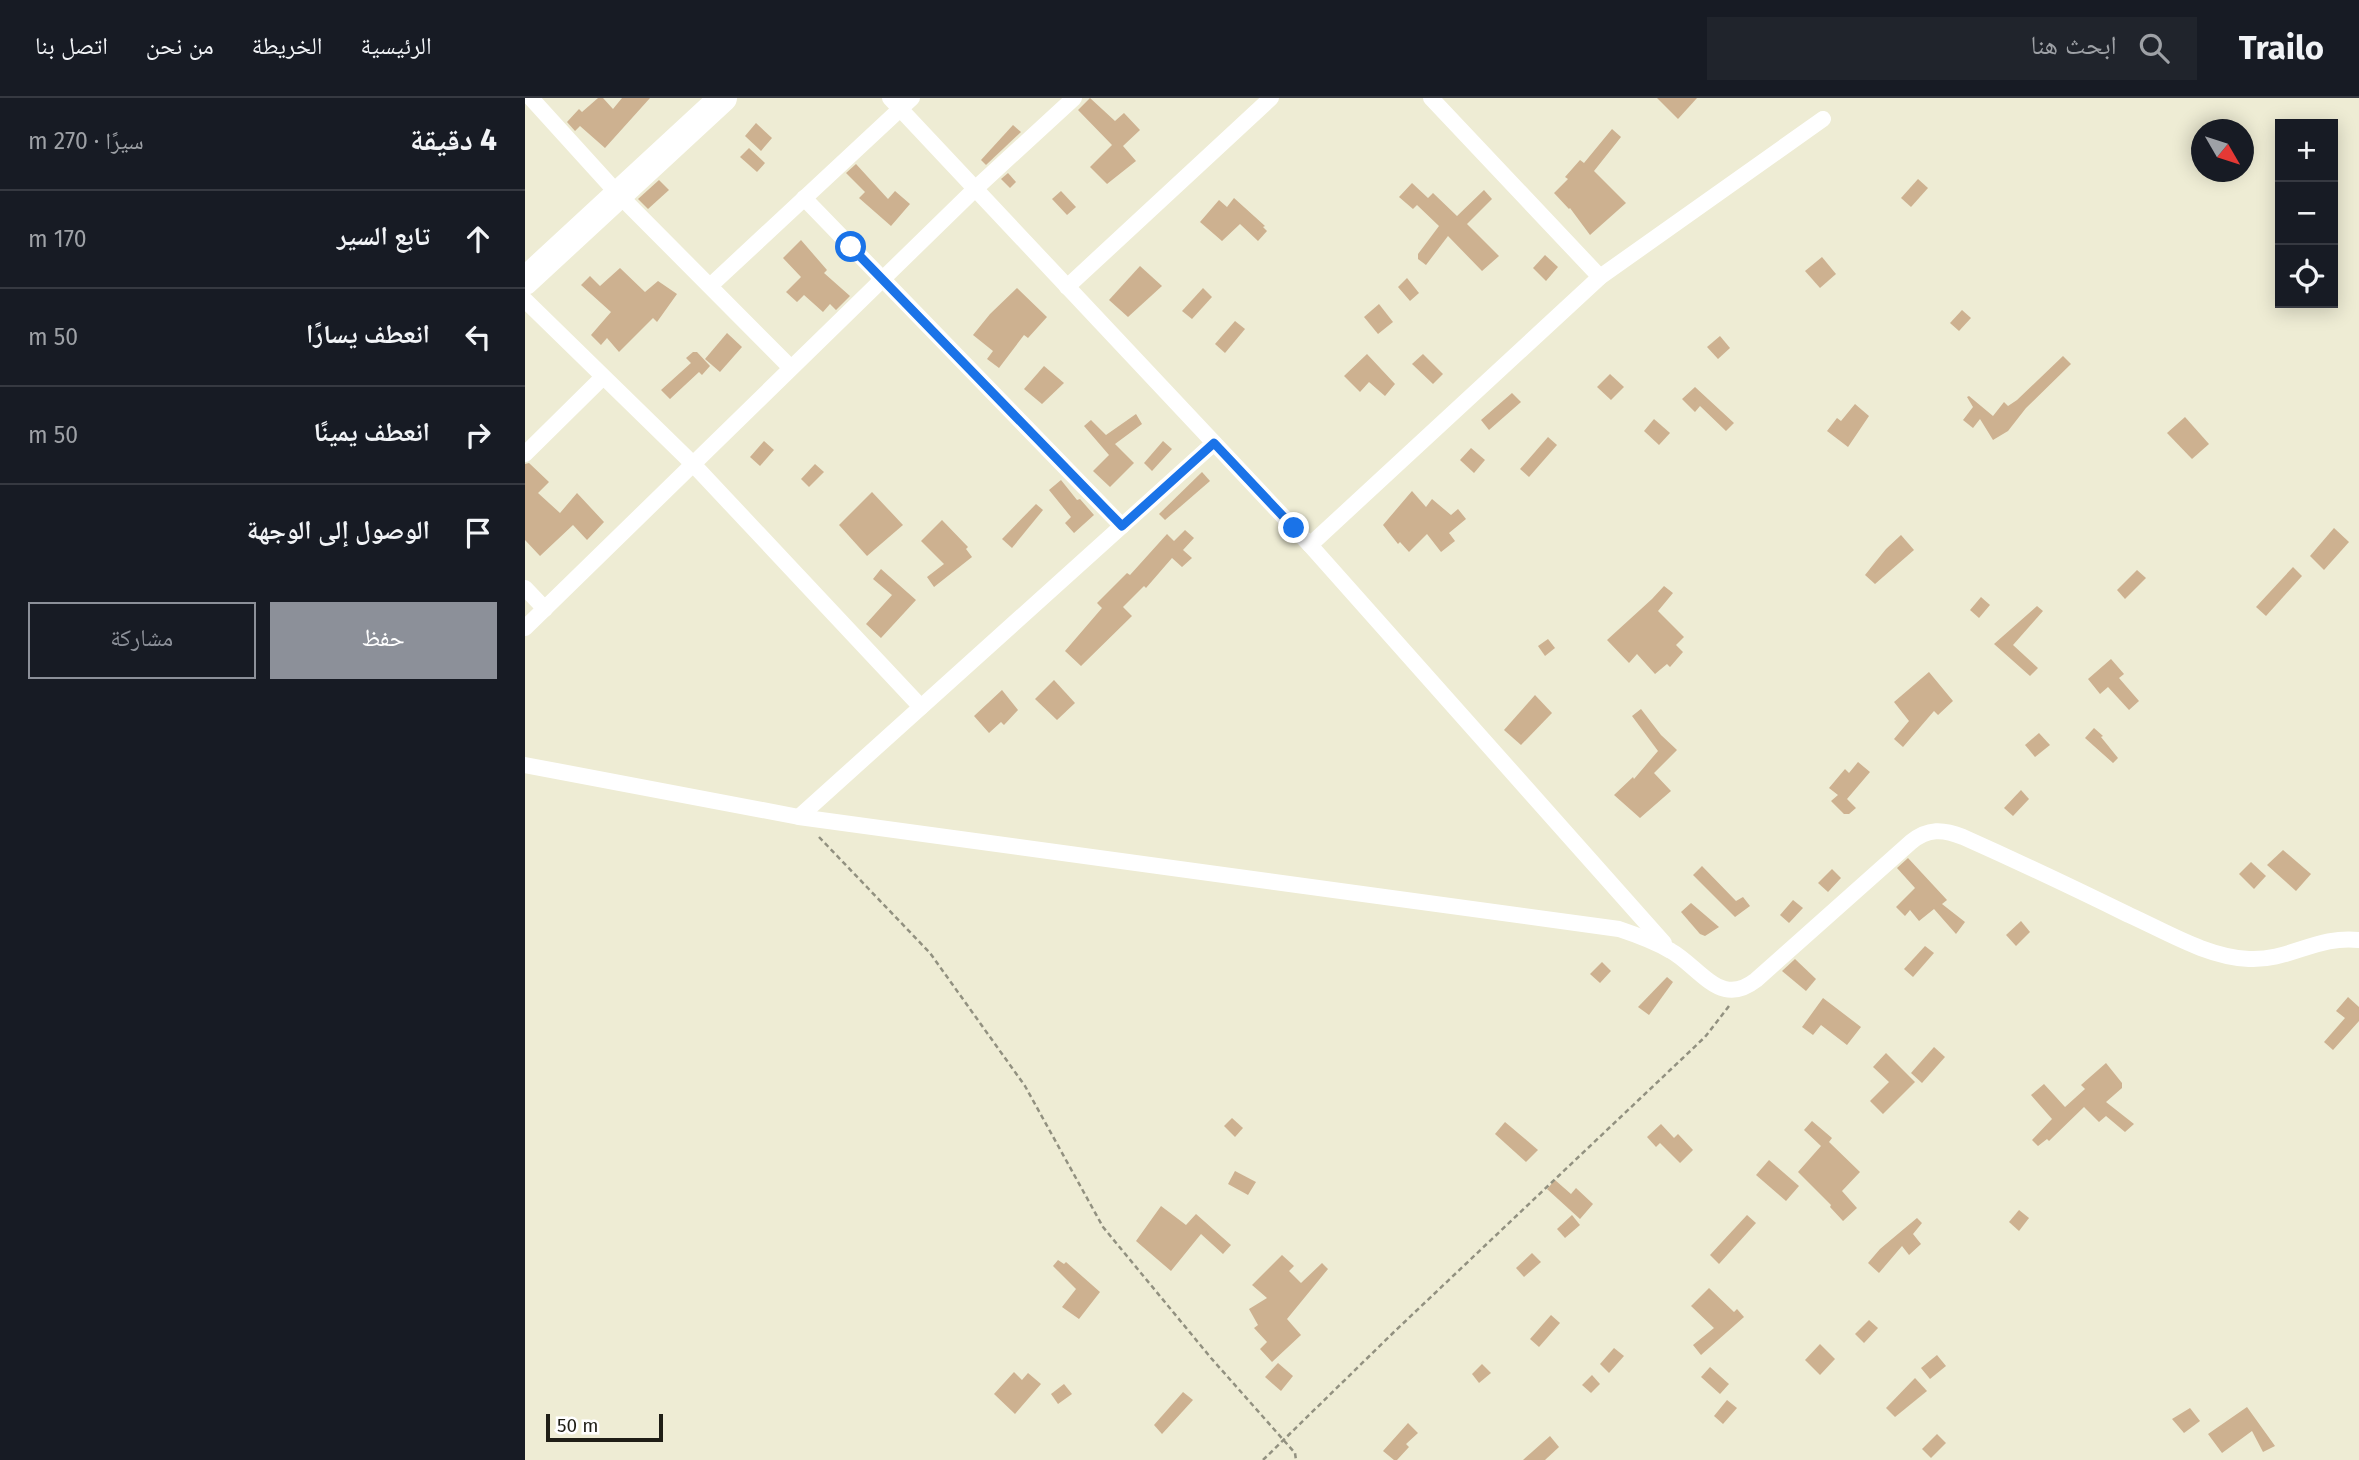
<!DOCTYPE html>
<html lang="ar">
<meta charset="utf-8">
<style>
body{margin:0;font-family:"Fira Sans","Noto Naskh Arabic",sans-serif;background:#20242c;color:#f1f3f6;direction:rtl}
.controls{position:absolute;right:21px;top:21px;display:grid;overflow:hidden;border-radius:0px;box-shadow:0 4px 18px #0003}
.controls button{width:63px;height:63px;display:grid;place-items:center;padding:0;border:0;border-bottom:2px solid #363941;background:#171b24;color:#f1f3f6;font:35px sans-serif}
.compass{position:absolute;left:1666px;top:21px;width:63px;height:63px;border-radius:50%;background:#171b24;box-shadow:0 4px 18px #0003;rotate:129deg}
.scale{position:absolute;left:21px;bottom:18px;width:117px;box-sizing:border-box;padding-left:7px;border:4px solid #1f1e16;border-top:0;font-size:19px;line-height:24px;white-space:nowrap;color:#1f1e16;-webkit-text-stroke:5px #fff;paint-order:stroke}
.stop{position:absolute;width:21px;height:21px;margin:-16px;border:5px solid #1a73e8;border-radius:50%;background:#fff}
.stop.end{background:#1a73e8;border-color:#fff;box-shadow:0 2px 7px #0008}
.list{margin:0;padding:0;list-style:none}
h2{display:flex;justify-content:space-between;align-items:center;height:91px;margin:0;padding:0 28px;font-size:30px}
h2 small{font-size:23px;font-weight:400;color:#9ea1a6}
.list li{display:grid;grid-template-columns:46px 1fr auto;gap:21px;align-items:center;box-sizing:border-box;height:98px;padding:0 28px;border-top:2px solid #363941}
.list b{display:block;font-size:26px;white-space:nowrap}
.list em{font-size:23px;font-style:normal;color:#9ea1a6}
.actions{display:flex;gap:14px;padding:21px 28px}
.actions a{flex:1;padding:16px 0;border:2px solid #8c9099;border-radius:0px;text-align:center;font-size:24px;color:#8c9099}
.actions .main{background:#8c9099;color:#fff}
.icon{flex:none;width:38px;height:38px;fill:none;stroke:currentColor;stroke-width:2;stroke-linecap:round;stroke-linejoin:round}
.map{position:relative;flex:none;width:1834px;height:1362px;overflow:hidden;direction:ltr}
header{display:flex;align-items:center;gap:42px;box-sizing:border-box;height:98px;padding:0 35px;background:#171b24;border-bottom:2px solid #363941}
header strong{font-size:33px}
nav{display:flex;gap:38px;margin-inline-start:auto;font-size:24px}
.search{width:490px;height:63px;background:#20242c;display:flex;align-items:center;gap:18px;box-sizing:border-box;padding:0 24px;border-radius:0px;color:#9ea1a6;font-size:26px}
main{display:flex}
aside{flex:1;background:#171b24}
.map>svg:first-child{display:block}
.building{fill:#cdb190}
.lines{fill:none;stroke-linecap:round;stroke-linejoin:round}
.path{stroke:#929180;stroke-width:2.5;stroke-dasharray:5 3.5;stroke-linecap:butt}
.street{stroke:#fff;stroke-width:16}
.highway{stroke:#fff;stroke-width:28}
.route{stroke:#1a73e8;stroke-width:9}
</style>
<header>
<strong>Trailo</strong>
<div class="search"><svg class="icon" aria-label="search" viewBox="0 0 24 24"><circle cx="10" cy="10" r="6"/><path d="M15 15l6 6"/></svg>ابحث هنا</div>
<nav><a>الرئيسية</a><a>الخريطة</a><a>من نحن</a><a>اتصل بنا</a></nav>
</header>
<main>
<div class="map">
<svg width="1834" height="1362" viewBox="0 0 1834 1362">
<rect width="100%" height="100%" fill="#eeecd4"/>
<g class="building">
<path d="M 73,0 L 78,0 L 88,11 L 97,0 L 125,0 L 80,50 L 55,28 L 50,33 L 42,24 L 54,11 L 57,14 Z"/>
<path d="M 565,0 L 590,23 L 599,15 L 615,32 L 598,48 L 611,63 L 582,86 L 565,69 L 587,47 L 553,12 Z"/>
<path d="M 1132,0 L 1172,0 L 1153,21 Z"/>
<path d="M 231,25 L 247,40 L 236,53 L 220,38 Z"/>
<path d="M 488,27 L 496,34 L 461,67 L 456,62 Z"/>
<path d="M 1087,31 L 1096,39 L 1069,73 L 1101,105 L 1065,137 L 1045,110 L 1044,111 L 1029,95 L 1043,81 L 1040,79 L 1055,62 L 1059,65 Z"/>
<path d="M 224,50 L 240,65 L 232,74 L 215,59 Z"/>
<path d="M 331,66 L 363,101 L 370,93 L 385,106 L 366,128 L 334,100 L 340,94 L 321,75 Z"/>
<path d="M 483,75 L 491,84 L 485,90 L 476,81 Z"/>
<path d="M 1393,81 L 1403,90 L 1386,109 L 1376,100 Z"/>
<path d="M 134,82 L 144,92 L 123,111 L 113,101 Z"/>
<path d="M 887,85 L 903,100 L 908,95 L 932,118 L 959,92 L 967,101 L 942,126 L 974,158 L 957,173 L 923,138 L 901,167 L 893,161 L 893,156 L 914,128 L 892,107 L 888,111 L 874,99 Z"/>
<path d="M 536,93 L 551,109 L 542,117 L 527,101 Z"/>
<path d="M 709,100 L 740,128 L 738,129 L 742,133 L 733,143 L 715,126 L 697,143 L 675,124 L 694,102 L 702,109 Z"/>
<path d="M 276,142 L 302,172 L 299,175 L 325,198 L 311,212 L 305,206 L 298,214 L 279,197 L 272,204 L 261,194 L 276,179 L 258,160 Z"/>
<path d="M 1020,157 L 1033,169 L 1021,183 L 1008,170 Z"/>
<path d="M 1297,159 L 1311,176 L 1295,190 L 1280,173 Z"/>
<path d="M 615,168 L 637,188 L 603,219 L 584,202 Z"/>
<path d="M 95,170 L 120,194 L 133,183 L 152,196 L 132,224 L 128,220 L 94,254 L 82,240 L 76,247 L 66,237 L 86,214 L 56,187 L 65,178 L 75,188 Z"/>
<path d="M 882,180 L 894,195 L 885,203 L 873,189 Z"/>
<path d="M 492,190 L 522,219 L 503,240 L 499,237 L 474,270 L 462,261 L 468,253 L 448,237 L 465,216 Z"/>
<path d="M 678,190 L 687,199 L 667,221 L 657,213 Z"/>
<path d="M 854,206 L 868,224 L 853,236 L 839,219 Z"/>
<path d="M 1437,212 L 1446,220 L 1434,233 L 1425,225 Z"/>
<path d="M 710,223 L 720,231 L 700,255 L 690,246 Z"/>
<path d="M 202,235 L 217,249 L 195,274 L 180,261 Z"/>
<path d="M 1195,238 L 1205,250 L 1193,261 L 1182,249 Z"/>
<path d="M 168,254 L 172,254 L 185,268 L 177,277 L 174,274 L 145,301 L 136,292 L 166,265 L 161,260 Z"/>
<path d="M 842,256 L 870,286 L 860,298 L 844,284 L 835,294 L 819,278 Z"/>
<path d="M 898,256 L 918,276 L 908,286 L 887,266 Z"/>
<path d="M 1538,258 L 1546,266 L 1501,310 L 1483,333 L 1468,342 L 1455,321 L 1448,330 L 1438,322 L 1448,309 L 1442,299 L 1444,298 L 1468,318 L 1479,304 L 1483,308 L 1492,302 Z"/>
<path d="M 519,268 L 539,285 L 517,306 L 499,291 Z"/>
<path d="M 1085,276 L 1099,289 L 1086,302 L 1072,289 Z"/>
<path d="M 1170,289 L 1209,325 L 1201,333 L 1175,308 L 1170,314 L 1157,301 Z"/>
<path d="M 987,295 L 996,304 L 964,332 L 956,322 Z"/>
<path d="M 1330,306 L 1344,318 L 1323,349 L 1302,333 L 1312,320 L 1316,323 Z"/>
<path d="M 611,316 L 617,326 L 590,346 L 609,365 L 585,389 L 568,373 L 584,357 L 559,328 L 566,322 L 581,337 Z"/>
<path d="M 1660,319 L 1684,346 L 1667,361 L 1642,335 Z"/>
<path d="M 1129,321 L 1145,335 L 1134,347 L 1119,333 Z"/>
<path d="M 1023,339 L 1032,347 L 1004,379 L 995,371 Z"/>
<path d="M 239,343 L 249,352 L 235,368 L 225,359 Z"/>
<path d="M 638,343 L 647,351 L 627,373 L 619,365 Z"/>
<path d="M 946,350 L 960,362 L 949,375 L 935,362 Z"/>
<path d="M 4,365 L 24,384 L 13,395 L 35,415 L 52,395 L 79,424 L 62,442 L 48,427 L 15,458 L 0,442 L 0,366 Z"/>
<path d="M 290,366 L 299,374 L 284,389 L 276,381 Z"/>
<path d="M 677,374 L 685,383 L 640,422 L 634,416 Z"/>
<path d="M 536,382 L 552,402 L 555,401 L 569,417 L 549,435 L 540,425 L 546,419 L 524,392 Z"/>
<path d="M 887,393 L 901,409 L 907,401 L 926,417 L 933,411 L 941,421 L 924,435 L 930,443 L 916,454 L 902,436 L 884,454 L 875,444 L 873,446 L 858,427 Z"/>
<path d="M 347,394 L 378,427 L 342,458 L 314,427 Z"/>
<path d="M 511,406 L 518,412 L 487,450 L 477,441 Z"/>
<path d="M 417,422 L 443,449 L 441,451 L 447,459 L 409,489 L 402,479 L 419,466 L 396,443 Z"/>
<path d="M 1809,430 L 1824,444 L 1799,472 L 1785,458 Z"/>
<path d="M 660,432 L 669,440 L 658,452 L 667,460 L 657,469 L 647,460 L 621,490 L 619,488 L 598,509 L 607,518 L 556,568 L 540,553 L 577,510 L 572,505 L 602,475 L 605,477 L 642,436 L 649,443 Z"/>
<path d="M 1376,437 L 1389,452 L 1350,486 L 1340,477 L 1361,451 Z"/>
<path d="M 1768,469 L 1777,478 L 1741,518 L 1731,509 Z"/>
<path d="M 356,471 L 391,502 L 356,540 L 341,526 L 367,497 L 348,481 Z"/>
<path d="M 1612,472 L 1621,480 L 1600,501 L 1592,492 Z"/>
<path d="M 1139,488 L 1148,495 L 1133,513 L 1159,539 L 1151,547 L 1158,554 L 1145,569 L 1142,566 L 1130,576 L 1112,556 L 1104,565 L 1082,542 L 1127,501 Z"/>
<path d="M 1456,499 L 1465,507 L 1454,520 L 1445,512 Z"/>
<path d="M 1512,508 L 1518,513 L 1488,547 L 1513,570 L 1505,578 L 1469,546 Z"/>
<path d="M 1023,541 L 1030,550 L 1020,558 L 1013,548 Z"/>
<path d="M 1586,561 L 1599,576 L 1594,580 L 1614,603 L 1604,612 L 1583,589 L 1575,596 L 1563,581 Z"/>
<path d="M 1404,574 L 1428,603 L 1413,617 L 1409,613 L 1378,649 L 1369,641 L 1384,623 L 1369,604 Z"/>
<path d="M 529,582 L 550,605 L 532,622 L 510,601 Z"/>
<path d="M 477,592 L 493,612 L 479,627 L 476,624 L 464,635 L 449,618 Z"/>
<path d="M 1010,597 L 1027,615 L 996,647 L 979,632 Z"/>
<path d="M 1116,611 L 1136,637 L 1152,652 L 1129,675 L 1146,693 L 1115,720 L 1089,697 L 1108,679 L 1109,681 L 1133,653 L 1107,618 Z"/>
<path d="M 1569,630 L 1578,638 L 1576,639 L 1593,660 L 1588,665 L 1560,640 Z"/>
<path d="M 1514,635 L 1525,647 L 1510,659 L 1500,647 Z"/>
<path d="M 1333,664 L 1345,674 L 1322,701 L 1331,710 L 1324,716 L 1319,716 L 1306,703 L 1313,697 L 1304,690 L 1320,671 L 1324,675 Z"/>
<path d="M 1496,692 L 1504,701 L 1488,718 L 1479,710 Z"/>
<path d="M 1758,752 L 1786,776 L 1771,793 L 1742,767 Z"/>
<path d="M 1383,760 L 1422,802 L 1417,806 L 1440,824 L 1431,836 L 1409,811 L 1394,823 L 1385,812 L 1380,818 L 1371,809 L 1390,790 L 1372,770 Z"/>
<path d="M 1726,764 L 1741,778 L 1729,791 L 1714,776 Z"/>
<path d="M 1177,768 L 1211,803 L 1218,799 L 1225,808 L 1210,819 L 1168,777 Z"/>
<path d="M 1307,771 L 1316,780 L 1303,794 L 1293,785 Z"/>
<path d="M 1268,802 L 1278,810 L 1264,825 L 1255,817 Z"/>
<path d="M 1166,805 L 1194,829 L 1180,838 L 1175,836 L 1156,814 Z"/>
<path d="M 1496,823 L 1505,834 L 1491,848 L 1481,837 Z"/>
<path d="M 1400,848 L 1409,855 L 1388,879 L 1379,871 Z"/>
<path d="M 1270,861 L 1291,881 L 1281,893 L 1257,873 Z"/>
<path d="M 1077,864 L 1086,873 L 1075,885 L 1065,876 Z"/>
<path d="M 1142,879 L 1148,884 L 1124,917 L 1113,909 Z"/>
<path d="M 1823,899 L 1834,909 L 1834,923 L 1808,952 L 1799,944 L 1820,920 L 1811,913 Z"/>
<path d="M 1298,900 L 1336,929 L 1322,947 L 1296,927 L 1288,937 L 1277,929 Z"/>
<path d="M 1409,949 L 1420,959 L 1397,985 L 1386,975 Z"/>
<path d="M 1361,955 L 1390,984 L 1358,1016 L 1345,1003 L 1364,984 L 1348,969 Z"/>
<path d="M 1581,965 L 1597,985 L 1597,990 L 1581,1004 L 1609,1026 L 1600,1034 L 1581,1018 L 1574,1024 L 1559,1009 L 1524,1043 L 1522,1041 L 1513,1048 L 1507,1042 L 1527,1021 L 1506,997 L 1519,986 L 1540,1009 L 1560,991 L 1556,987 Z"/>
<path d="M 707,1020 L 718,1030 L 710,1039 L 699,1028 Z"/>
<path d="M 1287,1023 L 1307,1040 L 1304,1044 L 1335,1074 L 1317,1093 L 1332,1110 L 1318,1123 L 1305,1109 L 1306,1107 L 1273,1074 L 1296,1048 L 1279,1032 Z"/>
<path d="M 980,1024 L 1013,1052 L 1001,1064 L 970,1036 Z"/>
<path d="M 1136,1026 L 1149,1040 L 1153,1036 L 1168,1052 L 1155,1065 L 1135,1045 L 1131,1049 L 1122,1039 Z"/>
<path d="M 1244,1062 L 1274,1088 L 1261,1103 L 1231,1077 Z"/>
<path d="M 710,1073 L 731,1084 L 723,1097 L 703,1086 Z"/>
<path d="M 1030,1082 L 1046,1096 L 1051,1090 L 1068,1106 L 1055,1121 L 1022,1091 Z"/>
<path d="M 636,1108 L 661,1127 L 671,1116 L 706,1147 L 698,1156 L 676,1136 L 646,1173 L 611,1143 Z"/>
<path d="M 1494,1112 L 1504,1120 L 1494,1133 L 1484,1124 Z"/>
<path d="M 1047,1117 L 1055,1127 L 1040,1140 L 1032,1131 Z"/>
<path d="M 1222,1117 L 1231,1125 L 1194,1166 L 1185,1157 Z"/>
<path d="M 1392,1120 L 1397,1125 L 1388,1136 L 1396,1146 L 1384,1157 L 1377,1148 L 1354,1175 L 1343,1165 L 1355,1151 Z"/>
<path d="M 1007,1155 L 1016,1164 L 999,1179 L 991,1170 Z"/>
<path d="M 757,1157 L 769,1168 L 764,1173 L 776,1185 L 797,1165 L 803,1171 L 762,1221 L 776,1237 L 747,1264 L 735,1251 L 742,1244 L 729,1230 L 733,1227 L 724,1211 L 742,1200 L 727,1187 Z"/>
<path d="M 533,1162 L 539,1166 L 541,1164 L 575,1194 L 554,1221 L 537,1209 L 551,1191 L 528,1168 Z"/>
<path d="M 1184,1190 L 1209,1214 L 1212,1211 L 1219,1219 L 1176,1257 L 1168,1247 L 1189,1230 L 1166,1208 Z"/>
<path d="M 1026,1217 L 1035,1225 L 1014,1249 L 1005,1241 Z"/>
<path d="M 1344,1222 L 1353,1230 L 1339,1245 L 1330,1236 Z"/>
<path d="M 1295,1246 L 1310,1261 L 1295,1277 L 1280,1262 Z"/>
<path d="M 1089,1250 L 1099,1258 L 1084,1275 L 1075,1266 Z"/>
<path d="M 1412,1257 L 1421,1268 L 1405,1281 L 1396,1270 Z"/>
<path d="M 753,1265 L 768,1278 L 756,1293 L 740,1279 Z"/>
<path d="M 957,1266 L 966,1275 L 954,1285 L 947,1276 Z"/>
<path d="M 1185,1269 L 1204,1286 L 1195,1296 L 1176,1279 Z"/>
<path d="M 489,1274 L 497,1282 L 503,1275 L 516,1286 L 490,1316 L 469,1296 Z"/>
<path d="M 1067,1277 L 1075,1286 L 1066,1295 L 1057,1287 Z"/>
<path d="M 1390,1280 L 1402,1293 L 1370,1319 L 1361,1310 Z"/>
<path d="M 539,1286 L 547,1296 L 533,1306 L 526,1296 Z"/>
<path d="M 658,1294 L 668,1302 L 637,1336 L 629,1327 Z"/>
<path d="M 1202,1302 L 1212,1310 L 1198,1326 L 1189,1318 Z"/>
<path d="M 1722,1309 L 1750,1348 L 1738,1354 L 1727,1333 L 1697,1355 L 1683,1336 Z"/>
<path d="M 1665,1310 L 1675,1323 L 1659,1335 L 1647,1321 Z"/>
<path d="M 883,1325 L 893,1335 L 881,1346 L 884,1349 L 872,1362 L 869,1362 L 858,1353 Z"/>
<path d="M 1412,1336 L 1421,1345 L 1406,1360 L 1397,1351 Z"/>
<path d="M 1025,1338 L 1034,1349 L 1020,1362 L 998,1362 Z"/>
</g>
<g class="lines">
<g class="path">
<path d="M 294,739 L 405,855 L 500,988 L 578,1129 L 686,1260 L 770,1355 L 771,1362"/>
<path d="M 738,1362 L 870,1233 L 1180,939 L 1204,908"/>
</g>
<g class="street">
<path d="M 6,0 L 94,97 L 266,270"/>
<path d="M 365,0 L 785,447 L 1139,845"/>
<path d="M 906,0 L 1075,179"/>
<path d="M 279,100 L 597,428"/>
<path d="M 185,188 L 387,0"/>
<path d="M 542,189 L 746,0"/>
<path d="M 0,202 L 168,366 L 396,609"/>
<path d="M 0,356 L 78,279"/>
<path d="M 785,447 L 1075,179 L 1298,21"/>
<path d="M 0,490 L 20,511"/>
<path d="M 0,530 L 450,91 L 549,0"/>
<path d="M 0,667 L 274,719 L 1094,831 C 1112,837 1129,843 1146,853 C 1163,862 1182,887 1200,891 C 1212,894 1222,889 1231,882 L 1386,744 C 1403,730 1418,731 1438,739 C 1494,764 1549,790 1604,817 C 1642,834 1682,859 1724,861 C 1764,863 1793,837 1834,842"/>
<path d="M 274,719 L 689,345"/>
</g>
<path class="highway" d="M 0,183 L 198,0"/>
</g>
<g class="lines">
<path class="route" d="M 326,149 L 597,428 L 689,345 L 769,430"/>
</g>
</svg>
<div class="controls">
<button>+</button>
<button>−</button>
<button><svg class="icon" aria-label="locate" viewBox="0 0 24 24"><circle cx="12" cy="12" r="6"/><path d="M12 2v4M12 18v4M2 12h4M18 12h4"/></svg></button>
</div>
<svg class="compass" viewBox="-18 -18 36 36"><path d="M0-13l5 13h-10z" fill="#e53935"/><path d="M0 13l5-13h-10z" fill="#9ea1a6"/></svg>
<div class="scale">50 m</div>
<div class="stop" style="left:326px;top:149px"></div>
<div class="stop end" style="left:769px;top:430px"></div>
</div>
<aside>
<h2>4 دقيقة<small>سيرًا · 270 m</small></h2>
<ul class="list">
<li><svg class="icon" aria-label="ahead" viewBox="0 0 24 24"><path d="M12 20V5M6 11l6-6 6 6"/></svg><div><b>تابع السير</b></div><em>170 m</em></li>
<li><svg class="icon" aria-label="left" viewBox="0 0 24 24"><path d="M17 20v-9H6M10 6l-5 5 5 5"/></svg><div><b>انعطف يسارًا</b></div><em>50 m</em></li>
<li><svg class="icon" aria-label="right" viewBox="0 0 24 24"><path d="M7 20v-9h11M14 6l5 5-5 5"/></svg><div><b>انعطف يمينًا</b></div><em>50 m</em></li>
<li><svg class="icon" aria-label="arrive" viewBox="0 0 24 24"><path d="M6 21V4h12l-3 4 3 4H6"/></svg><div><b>الوصول إلى الوجهة</b></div></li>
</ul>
<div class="actions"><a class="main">حفظ</a><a>مشاركة</a></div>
</aside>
</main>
